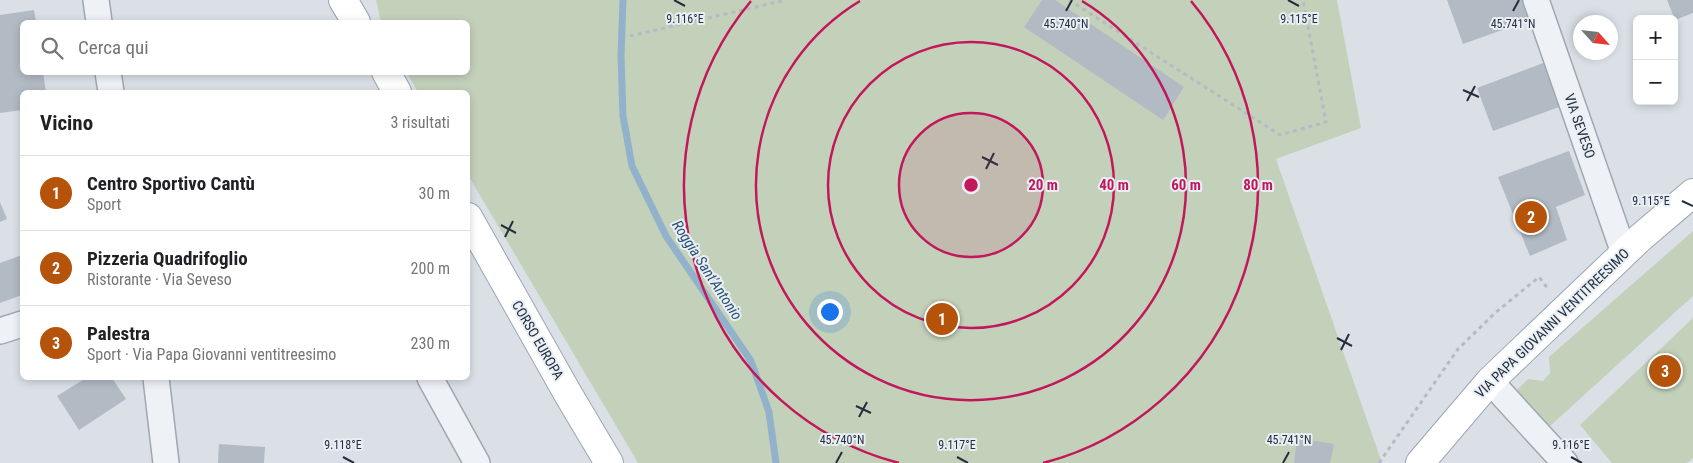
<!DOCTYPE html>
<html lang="it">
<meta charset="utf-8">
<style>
body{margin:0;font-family:"Roboto Condensed",sans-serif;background:#f2f2f2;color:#202124}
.controls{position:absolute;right:15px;top:15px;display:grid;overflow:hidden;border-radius:8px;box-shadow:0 2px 8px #0003}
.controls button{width:45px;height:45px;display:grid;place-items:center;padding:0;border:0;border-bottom:1px solid #e0e0e0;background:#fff;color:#202124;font:25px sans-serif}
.compass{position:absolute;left:1573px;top:15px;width:45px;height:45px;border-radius:50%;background:#fff;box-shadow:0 2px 8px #0003;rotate:117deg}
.you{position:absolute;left:829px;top:311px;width:18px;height:18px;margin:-12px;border:4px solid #fff;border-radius:50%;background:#1a73e8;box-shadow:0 0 0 8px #1a73e833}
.badge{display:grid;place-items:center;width:32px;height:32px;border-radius:50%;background:#b45309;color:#fff;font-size:16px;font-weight:700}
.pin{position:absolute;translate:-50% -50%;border:2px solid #fff;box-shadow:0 1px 5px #0006}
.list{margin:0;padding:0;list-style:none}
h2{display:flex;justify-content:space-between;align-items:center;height:65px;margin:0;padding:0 20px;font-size:21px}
h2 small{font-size:16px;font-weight:400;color:#757577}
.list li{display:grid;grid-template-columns:32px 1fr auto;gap:15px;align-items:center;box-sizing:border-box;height:75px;padding:0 20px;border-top:1px solid #e0e0e0}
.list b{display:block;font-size:19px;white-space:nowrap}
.list p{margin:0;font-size:16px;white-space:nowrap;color:#757577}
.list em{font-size:16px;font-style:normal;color:#757577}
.icon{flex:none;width:28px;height:28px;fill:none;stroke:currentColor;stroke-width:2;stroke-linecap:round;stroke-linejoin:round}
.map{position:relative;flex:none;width:1693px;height:463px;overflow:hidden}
.search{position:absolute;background:#fff;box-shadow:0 2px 8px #0003;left:20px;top:20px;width:450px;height:55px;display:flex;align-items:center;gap:12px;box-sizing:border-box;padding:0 18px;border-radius:8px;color:#757577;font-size:19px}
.panel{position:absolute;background:#fff;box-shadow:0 2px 8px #0003;left:20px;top:90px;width:450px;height:290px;border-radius:8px}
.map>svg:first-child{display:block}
.green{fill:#c3d1bb}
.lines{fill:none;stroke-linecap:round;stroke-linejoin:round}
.stream{stroke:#92b2cb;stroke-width:7}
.building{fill:#b2bac4}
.minor-casing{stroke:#a0a7b1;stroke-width:28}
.major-casing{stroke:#99a6b3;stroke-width:30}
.path{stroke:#b5bbc2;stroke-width:3;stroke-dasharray:4 4;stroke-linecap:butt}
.minor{stroke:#eef1f5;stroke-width:25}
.major{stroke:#fff;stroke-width:28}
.ticks{fill:none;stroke:#242f3e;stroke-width:2}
.ring{fill:none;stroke:#c2185b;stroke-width:2.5}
.labels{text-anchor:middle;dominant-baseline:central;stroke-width:4;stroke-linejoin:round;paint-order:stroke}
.street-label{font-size:14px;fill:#242f3e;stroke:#eaeff5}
.water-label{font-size:15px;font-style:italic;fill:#2b5274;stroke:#eaeff5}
.ticks-label{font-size:12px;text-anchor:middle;fill:#242f3e;stroke:#eaeff5;stroke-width:4;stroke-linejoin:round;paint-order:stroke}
.centre{fill:#c2185b;stroke:#eaeff5;stroke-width:2.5}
.ring-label{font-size:15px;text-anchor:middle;font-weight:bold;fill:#c2185b;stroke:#eaeff5;stroke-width:4;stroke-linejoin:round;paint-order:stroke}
</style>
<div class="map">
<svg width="1693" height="463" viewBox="0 0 1693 463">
<rect width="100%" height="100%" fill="#dbe0e7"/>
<g class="green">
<path d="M 376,0 L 1337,0 L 1361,128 L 1276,159 L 1382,463 L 638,463 L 468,175 L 468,92 L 418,92 L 407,73 L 468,72 L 468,22 L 381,22 Z"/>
<path d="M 1693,231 L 1693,296 L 1549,427 L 1517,390 L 1528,379 L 1543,381 L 1550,373 L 1549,357 Z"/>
<path d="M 1693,318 L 1693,458 L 1687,463 L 1612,463 L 1580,425 Z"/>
</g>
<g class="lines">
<path class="stream" d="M 623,0 L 621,56 L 623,116 L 632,166 L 666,236 L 751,361 L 769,412 L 776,463"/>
</g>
<g class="building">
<path d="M 1042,0 L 1055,0 L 1184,87 L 1163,120 L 1024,27 Z"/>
<path d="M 1447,0 L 1523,0 L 1530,20 L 1463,44 Z"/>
<path d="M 1667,0 L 1693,0 L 1693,13 L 1675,20 Z"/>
<path d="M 34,10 L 36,22 L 22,22 L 22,72 L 43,72 L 46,92 L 22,92 L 22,110 L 0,113 L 0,15 Z"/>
<path d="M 1546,62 L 1562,106 L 1493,131 L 1477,88 Z"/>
<path d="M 1569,151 L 1585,195 L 1556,207 L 1567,240 L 1530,256 L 1498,177 Z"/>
<path d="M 0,202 L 7,219 L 0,222 Z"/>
<path d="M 22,255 L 22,295 L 0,303 L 0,263 Z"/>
<path d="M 86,378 L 112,378 L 126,399 L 79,430 L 57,396 Z"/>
<path d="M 1297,438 L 1334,444 L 1330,463 L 1294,463 Z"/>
<path d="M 219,444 L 265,447 L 264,463 L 218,463 Z"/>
</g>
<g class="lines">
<g class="minor-casing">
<g id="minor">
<path d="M 96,0 L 99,22"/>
<path d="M 1536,0 L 1624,253"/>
<path d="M 108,72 L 111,92"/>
<path d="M 0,331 L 22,324"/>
<path d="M 156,378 L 166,463"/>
<path d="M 430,378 L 477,463"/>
<path d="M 1490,381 L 1565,463"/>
</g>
</g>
<g class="major-casing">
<g id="major">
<path d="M 343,0 L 356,22"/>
<path d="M 386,72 L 397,92"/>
<path d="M 468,217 L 568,394 L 609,463"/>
<path d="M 1420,463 L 1490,381 L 1640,238 L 1693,193"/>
</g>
</g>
<g class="path">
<path d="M 1069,0 L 1280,135 L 1326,122 L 1303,0"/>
<path d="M 630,36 L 786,0"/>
<path d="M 1379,463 L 1458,349 L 1495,313 L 1539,277 L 1549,290"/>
</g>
<use href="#minor" class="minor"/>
<use href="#major" class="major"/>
</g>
<path class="ticks" d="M 674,0 L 685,6M 1288,0 L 1299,6M 1066,11 L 1072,0M 1513,11 L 1519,0M 1463,90 L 1479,97M 1467,101 L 1475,86M 982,157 L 998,165M 986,169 L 994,153M 1682,201 L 1693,206M 501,225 L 516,233M 505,237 L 513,221M 1337,338 L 1352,346M 1341,350 L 1349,334M 856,406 L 871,413M 859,417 L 867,402M 343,457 L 354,463M 957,457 L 968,463M 1571,457 L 1582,463M 836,463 L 842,452M 1283,463 L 1289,452"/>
<circle cx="971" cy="185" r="72" fill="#c2185b" fill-opacity=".12"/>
<g class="ring">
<circle cx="971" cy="185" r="72"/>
<circle cx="971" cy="185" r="143"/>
<path d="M1082 1A215 215 0 1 1 860 1"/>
<path d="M899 463A287 287 0 0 1 751 1M1191 1A287 287 0 0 1 1043 463"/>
</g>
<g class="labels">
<g class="street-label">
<text transform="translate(1580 126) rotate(71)">VIA SEVESO</text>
<text transform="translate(1552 323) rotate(-44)">VIA PAPA GIOVANNI VENTITREESIMO</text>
<text transform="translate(538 340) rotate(60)">CORSO EUROPA</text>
</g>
<g class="water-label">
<text transform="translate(707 270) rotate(57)">Roggia Sant'Antonio</text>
</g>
</g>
<g class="ticks-label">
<text x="685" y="23">9.116°E</text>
<text x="1299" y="23">9.115°E</text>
<text x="1066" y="28">45.740°N</text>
<text x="1513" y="28">45.741°N</text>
<text x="1651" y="205">9.115°E</text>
<text x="842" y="444">45.740°N</text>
<text x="1289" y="444">45.741°N</text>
<text x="343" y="449">9.118°E</text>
<text x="957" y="449">9.117°E</text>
<text x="1571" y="449">9.116°E</text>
</g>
<circle cx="971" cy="185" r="8" class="centre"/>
<g class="ring-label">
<text x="1043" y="190">20 m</text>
<text x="1114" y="190">40 m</text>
<text x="1186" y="190">60 m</text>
<text x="1258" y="190">80 m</text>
</g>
</svg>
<div class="controls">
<button>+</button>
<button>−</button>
</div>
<svg class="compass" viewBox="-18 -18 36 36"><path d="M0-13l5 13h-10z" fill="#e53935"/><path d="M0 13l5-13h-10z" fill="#757577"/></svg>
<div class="you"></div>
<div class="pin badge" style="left:942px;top:319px">1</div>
<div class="pin badge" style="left:1531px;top:217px">2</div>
<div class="pin badge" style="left:1665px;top:371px">3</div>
<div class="search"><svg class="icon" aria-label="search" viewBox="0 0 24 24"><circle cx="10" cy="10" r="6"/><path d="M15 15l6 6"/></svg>Cerca qui</div>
<section class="panel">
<h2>Vicino<small>3 risultati</small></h2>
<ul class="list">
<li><span class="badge">1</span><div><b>Centro Sportivo Cantù</b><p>Sport</p></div><em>30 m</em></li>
<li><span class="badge">2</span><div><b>Pizzeria Quadrifoglio</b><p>Ristorante · Via Seveso</p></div><em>200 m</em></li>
<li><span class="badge">3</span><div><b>Palestra</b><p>Sport · Via Papa Giovanni ventitreesimo</p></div><em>230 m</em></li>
</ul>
</section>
</div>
